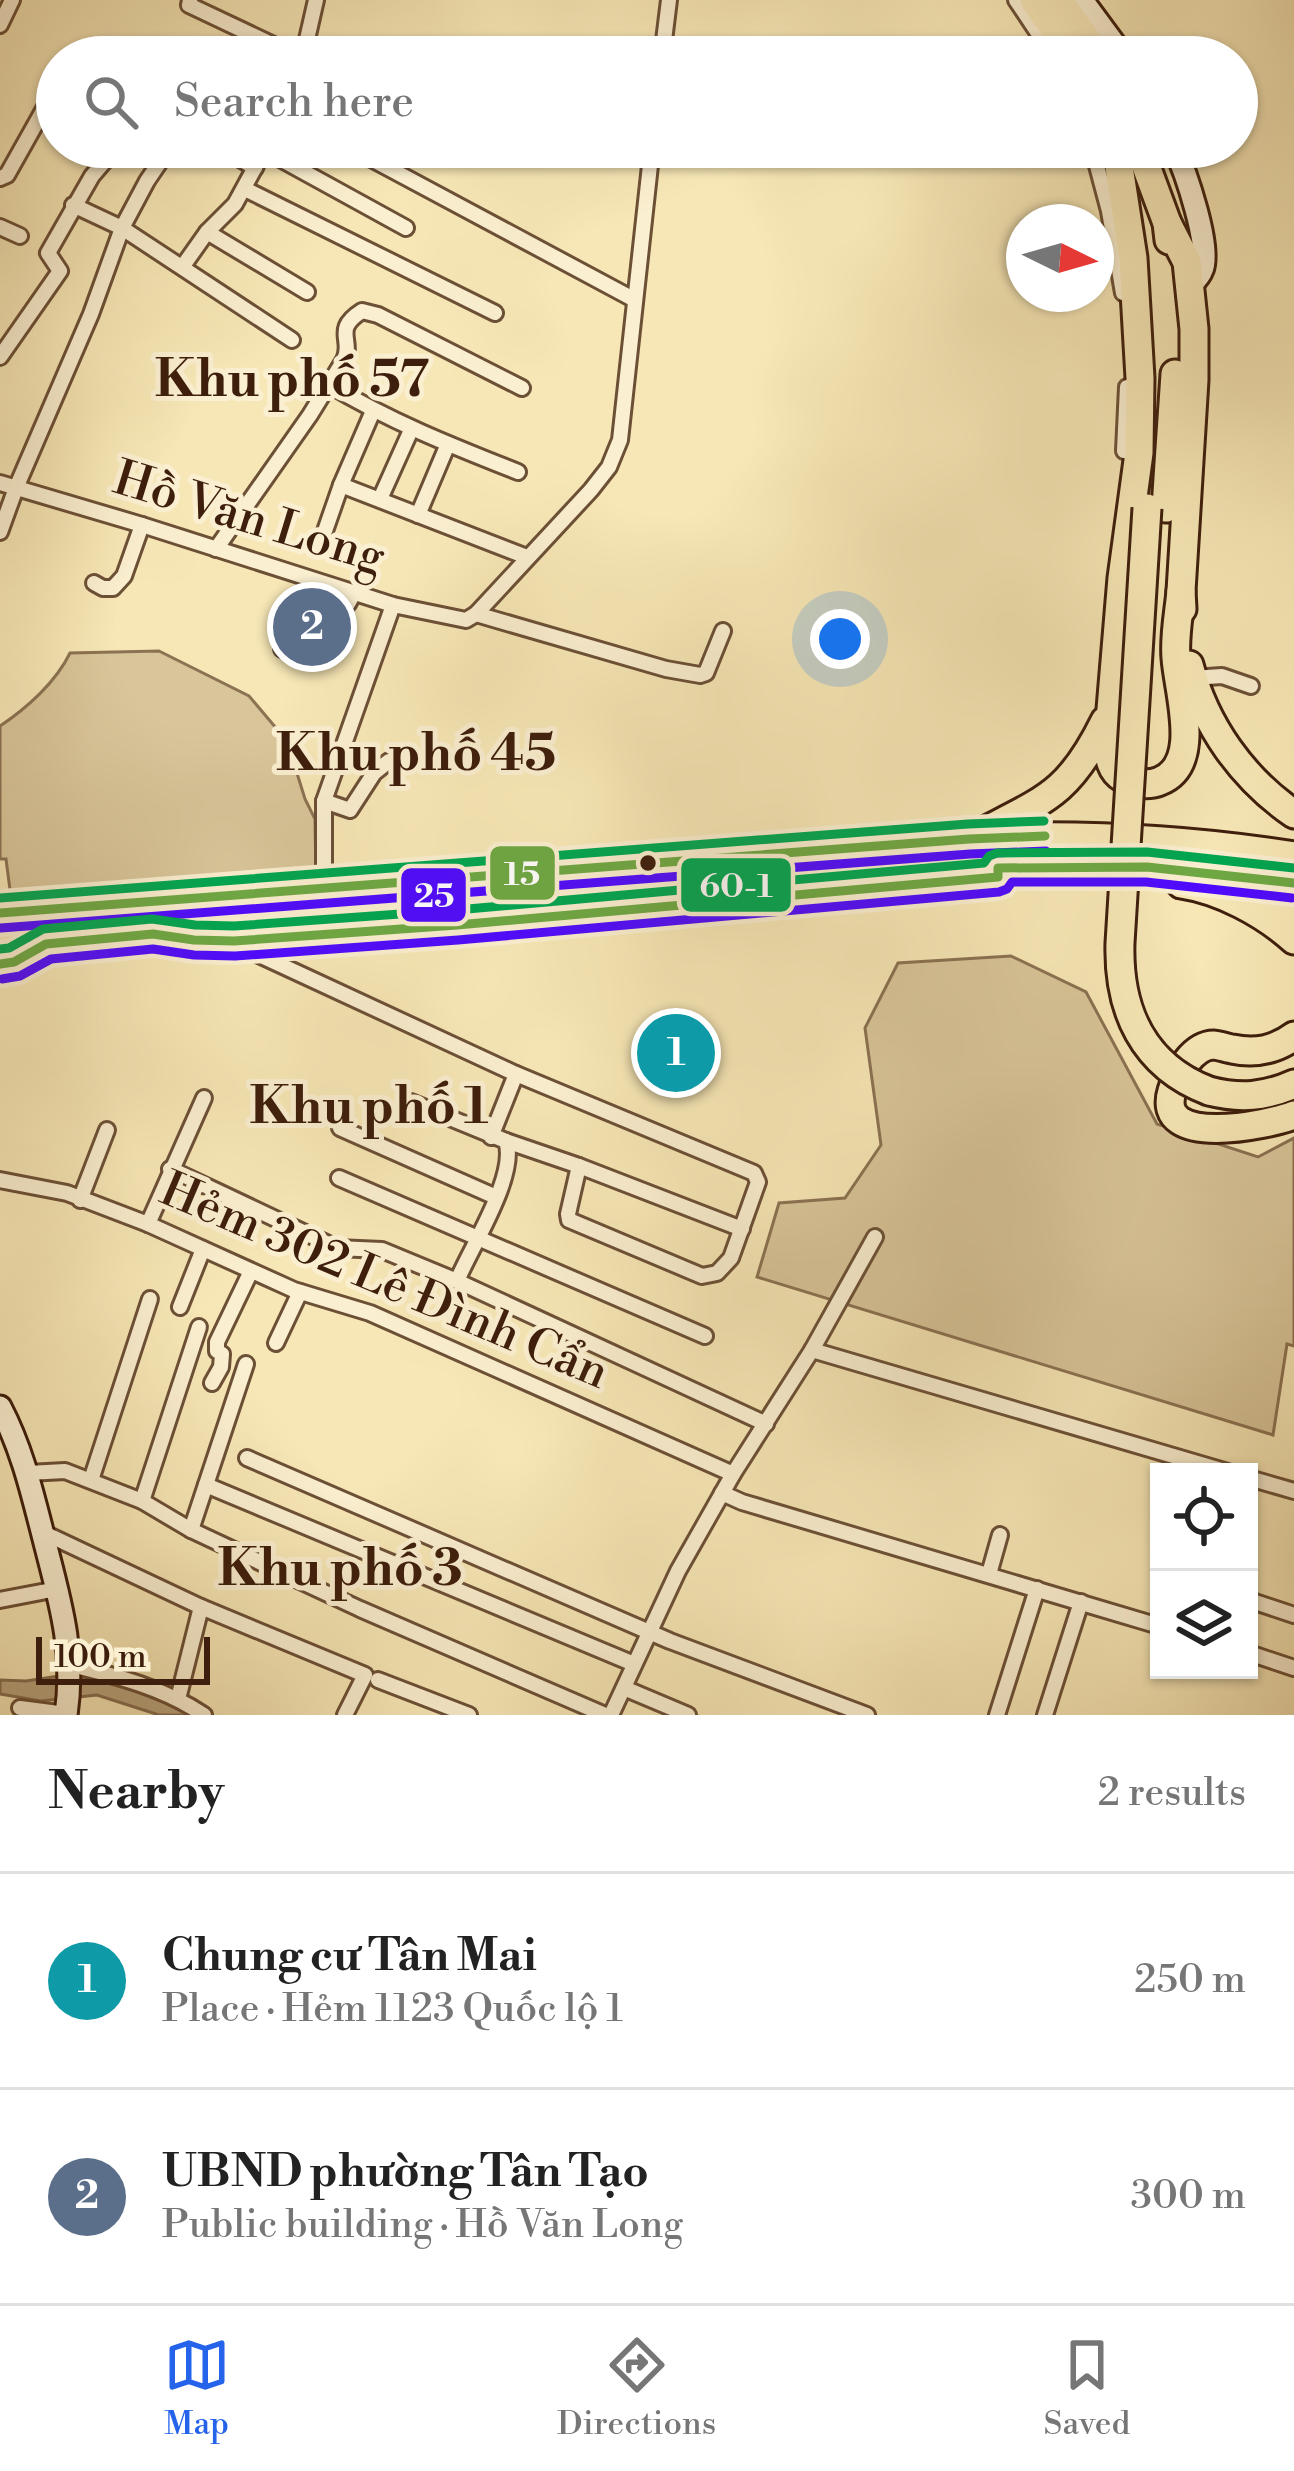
<!DOCTYPE html>
<meta charset="utf-8">
<style>
body{margin:0;font-family:"Libre Bodoni",serif;background:#f2f2f2;color:#222}
.controls{position:absolute;right:36px;bottom:36px;display:grid;overflow:hidden;border-radius:0px;box-shadow:0 3px 9px #0004}
.controls button{width:108px;height:108px;display:grid;place-items:center;padding:0;border:0;border-bottom:3px solid #e0e0e0;background:#fff;color:#222;font:60px sans-serif}
.compass{position:absolute;left:1006px;top:204px;width:108px;height:108px;border-radius:50%;background:#fff;box-shadow:0 3px 9px #0004;rotate:95deg}
.scale{position:absolute;left:36px;bottom:30px;width:174px;box-sizing:border-box;padding-left:12px;border:6px solid #3e1e0c;border-top:0;font-size:33px;line-height:42px;white-space:nowrap;color:#3e1e0c;-webkit-text-stroke:9px #faefd0;paint-order:stroke}
.you{position:absolute;left:840px;top:639px;width:42px;height:42px;margin:-30px;border:9px solid #fff;border-radius:50%;background:#1a73e8;box-shadow:0 0 0 18px #1a73e833}
.badge{display:grid;place-items:center;width:78px;height:78px;border-radius:50%;background:#2563eb;color:#fff;font-size:39px;font-weight:700}
.pin{position:absolute;translate:-50% -50%;border:6px solid #fff;box-shadow:0 3px 12px #0006}
.list{margin:0;padding:0;list-style:none}
h2{display:flex;justify-content:space-between;align-items:center;height:156px;margin:0;padding:0 48px;font-size:51px}
h2 small{font-size:39px;font-weight:400;color:#767676}
.list li{display:grid;grid-template-columns:78px 1fr auto;gap:36px;align-items:center;box-sizing:border-box;height:216px;padding:0 48px;border-top:3px solid #e0e0e0}
.list b{display:block;font-size:45px;white-space:nowrap}
.list p{margin:0;font-size:39px;white-space:nowrap;color:#767676}
.list em{font-size:39px;font-style:normal;color:#767676}
.icon{flex:none;width:66px;height:66px;fill:none;stroke:currentColor;stroke-width:2;stroke-linecap:round;stroke-linejoin:round}
.map{position:relative;flex:none;width:1294px;height:1715px;overflow:hidden}
.search{position:absolute;background:#fff;box-shadow:0 3px 9px #0004;left:36px;right:36px;top:36px;height:132px;display:flex;align-items:center;gap:30px;box-sizing:border-box;padding:0 42px;border-radius:66px;color:#767676;font-size:45px}
.sheet{height:588px;background:#fff}
nav{display:flex;justify-content:space-around;align-items:center;box-sizing:border-box;height:168px;border-top:3px solid #e0e0e0;background:#fff;font-size:33px;color:#767676}
nav a{display:grid;justify-items:center;gap:6px}
nav .on{color:#2563eb}
.map>svg:first-child{display:block}
.green{fill:#d8c599;stroke:#8b7252;stroke-width:3}
.water{fill:#b8a37c;stroke:#876e4f;stroke-width:3}
.lines{fill:none;stroke-linecap:round;stroke-linejoin:round}
.street-casing{stroke:#6c5036;stroke-width:20}
.secondary-casing{stroke:#3e1e0c;stroke-width:27}
.highway-casing{stroke:#3e1e0c;stroke-width:33}
.street{stroke:#faefd0;stroke-width:14}
.secondary{stroke:#faefd0;stroke-width:21}
.highway{stroke:#f7e7b6;stroke-width:27}
.highway-bridge-casing{stroke:#3e1e0c;stroke-width:33;stroke-linecap:butt}
.highway-bridge{stroke:#f7e7b6;stroke-width:27}
.bus-1-casing{stroke:#faefd0;stroke-width:18}
.bus-2-casing{stroke:#faefd0;stroke-width:18}
.bus-3-casing{stroke:#faefd0;stroke-width:18}
.bus-1{stroke:#6ea843;stroke-width:9}
.bus-2{stroke:#4f0aff;stroke-width:9}
.bus-3{stroke:#00a651;stroke-width:9}
.bus-dot{fill:#3e1e0c;stroke:#faefd0;stroke-width:4.5}
.labels{text-anchor:middle;dominant-baseline:central;stroke-width:10;stroke-linejoin:round;paint-order:stroke}
.street-label{font-size:48px;fill:#3e1e0c;stroke:#faefd0}
.neighbourhood-label{font-size:51px;font-weight:bold;fill:#3e1e0c;stroke:#faefd0}
.line-badge{stroke:#faefd0;stroke-width:4.5}
.badge-label{font-size:33px;text-anchor:middle;font-weight:bold;fill:#fff}
</style>
<div class="map">
<svg width="1294" height="1715" viewBox="0 0 1294 1715">
<rect width="100%" height="100%" fill="#f7e7b6"/>
<filter id="stains"><feTurbulence type="fractalNoise" baseFrequency=".00167" numOctaves="4"/><feColorMatrix values="0 0 0 0 .2 0 0 0 0 .09 0 0 0 0 .02 0 0 0 .5 -.17"/></filter>
<radialGradient id="worn" r=".72"><stop offset=".6" stop-color="#630" stop-opacity="0"/><stop offset="1" stop-color="#630" stop-opacity=".3"/></radialGradient>
<g class="green">
<path d="M 159,651 L 249,696 L 287,741 L 305,799 L 315,819 L 316,882 L 12,905 L 6,859 L 0,859 L 0,726 C 27,708 56,682 70,653 Z"/>
<path d="M 1011,956 L 1086,992 L 1157,1124 L 1258,1157 L 1294,1138 L 1294,1346 L 1287,1344 L 1273,1435 L 757,1277 L 779,1203 L 845,1198 L 881,1145 L 865,1028 L 898,963 Z"/>
</g>
<path class="water" d="M 59,1676 L 128,1686 L 163,1695 L 198,1715 L 159,1715 L 97,1695 L 41,1701 L 0,1694 L 0,1680 L 26,1681 Z"/>
<g class="lines">
<g class="street-casing">
<g id="street">
<path d="M 190,0 L 189,5 L 299,57"/>
<path d="M 1016,0 L 1054,57"/>
<path d="M 0,25 L 12,0"/>
<path d="M 130,46 L 152,57"/>
<path d="M 303,57 L 316,0"/>
<path d="M 662,57 L 669,0"/>
<path d="M 220,147 L 255,168"/>
<path d="M 349,147 L 635,300"/>
<path d="M 1092,147 L 1109,211 L 1123,293"/>
<path d="M 264,150 L 406,228"/>
<path d="M 0,178 L 7,175 L 48,102"/>
<path d="M 245,189 L 495,313"/>
<path d="M 73,205 L 122,228 L 292,340"/>
<path d="M 0,227 L 20,236"/>
<path d="M 207,232 L 307,292"/>
<path d="M 183,266 L 207,232 L 235,204 L 266,147"/>
<path d="M 0,357 L 60,271 L 48,253 L 92,176 L 110,155"/>
<path d="M 328,384 C 389,421 452,446 518,472"/>
<path d="M 1127,387 L 1124,451 L 1139,453"/>
<path d="M 0,483 L 142,525 L 393,605 L 466,620 L 476,614 L 591,490 L 609,467 L 620,440 L 652,147"/>
<path d="M 341,485 L 527,557"/>
<path d="M 380,499 L 411,430"/>
<path d="M 418,515 L 448,444"/>
<path d="M 325,531 L 341,485 L 373,411"/>
<path d="M 0,532 L 16,488 L 91,314 L 122,228 L 147,181 L 170,147"/>
<path d="M 216,549 L 310,415 L 344,360 C 354,340 332,330 362,311 L 378,315 L 522,388"/>
<path d="M 94,583 L 103,588 L 113,588 L 124,576 L 142,525"/>
<path d="M 476,614 L 666,669 L 700,675 L 706,673 L 723,631"/>
<path d="M 282,649 L 306,591 L 348,604 L 354,593"/>
<path d="M 1193,678 L 1222,676 L 1251,686"/>
<path d="M 324,801 L 350,810 L 374,773 L 389,761"/>
<path d="M 324,889 L 324,801 L 393,605"/>
<path d="M 234,941 L 244,948 L 516,1074 L 754,1173 L 758,1182 L 731,1258 L 717,1273 L 702,1276 L 569,1220 L 568,1214 L 579,1166 L 506,1141"/>
<path d="M 411,1102 L 506,1141 C 518,1175 471,1247 457,1281"/>
<path d="M 340,1128 L 496,1197"/>
<path d="M 491,1137 L 516,1074"/>
<path d="M 579,1166 L 742,1229"/>
<path d="M 170,1169 L 337,1248 L 382,1250 L 457,1281 L 766,1424"/>
<path d="M 339,1178 L 705,1336"/>
<path d="M 0,1180 L 67,1193 L 148,1224 L 294,1290 L 370,1313 L 733,1474"/>
<path d="M 80,1200 L 107,1130"/>
<path d="M 148,1224 L 204,1098"/>
<path d="M 180,1307 L 203,1249"/>
<path d="M 276,1343 L 300,1292"/>
<path d="M 812,1350 L 1228,1472"/>
<path d="M 212,1383 L 221,1367 L 222,1354 L 217,1351 L 217,1342 L 251,1271"/>
<path d="M 247,1458 L 670,1641 L 867,1715"/>
<path d="M 28,1473 L 65,1471 L 142,1501 L 191,1530 L 360,1609 L 605,1715"/>
<path d="M 1249,1478 L 1294,1491"/>
<path d="M 91,1480 L 150,1299"/>
<path d="M 206,1485 L 634,1664"/>
<path d="M 722,1493 L 742,1502 L 1159,1626"/>
<path d="M 142,1501 L 199,1327"/>
<path d="M 191,1530 L 246,1364"/>
<path d="M 42,1532 L 201,1607 L 365,1675 L 345,1715"/>
<path d="M 989,1574 L 1000,1535"/>
<path d="M 0,1600 L 57,1589"/>
<path d="M 1249,1600 L 1294,1615"/>
<path d="M 1249,1653 L 1294,1668"/>
<path d="M 71,1665 C 117,1676 164,1688 204,1715"/>
<path d="M 378,1680 L 469,1715"/>
<path d="M 624,1688 L 688,1715"/>
<path d="M 178,1699 L 201,1607"/>
<path d="M 20,1708 L 66,1714"/>
<path d="M 611,1715 L 678,1571 L 733,1474 L 812,1350 L 875,1237"/>
<path d="M 997,1715 L 1037,1589"/>
<path d="M 1045,1715 L 1081,1602"/>
</g>
</g>
<g class="secondary-casing">
<g id="secondary">
<path d="M 1082,0 L 1124,57"/>
<path d="M 1174,147 C 1185,170 1212,248 1202,270 C 1200,276 1195,281 1190,286"/>
<path d="M 0,1407 C 21,1447 31,1488 42,1531 C 58,1595 76,1648 66,1715"/>
</g>
</g>
<g class="highway-casing">
<g id="highway">
<path d="M 1034,0 L 1074,57"/>
<path d="M 1058,0 L 1099,57"/>
<path d="M 1116,147 L 1133,258 L 1140,378 L 1139,453 L 1122,578 L 1108,745 C 1109,758 1111,771 1123,778 C 1133,784 1149,786 1160,781 C 1203,764 1178,691 1176,658 C 1174,636 1179,613 1181,591"/>
<path d="M 1139,147 L 1167,223 L 1169,240"/>
<path d="M 1167,223 L 1187,262 L 1194,329 L 1194,380 L 1181,591 L 1182,609"/>
<path d="M 1166,508 L 1175,374"/>
<path d="M 1189,665 C 1205,726 1242,778 1294,814"/>
<path d="M 977,835 C 1046,799 1069,794 1105,721"/>
<path d="M 985,838 C 1088,834 1192,840 1294,856"/>
<path d="M 778,867 L 949,852 L 1009,850"/>
<path d="M 1181,884 C 1221,890 1264,913 1294,940"/>
<path d="M 1237,885 L 1294,914"/>
<path d="M 0,913 L 797,853"/>
<path d="M 0,948 L 1036,866 C 1123,865 1209,869 1294,883"/>
<path d="M 1294,1036 C 1275,1050 1256,1054 1232,1049 C 1230,1049 1217,1045 1214,1045 C 1193,1045 1177,1073 1172,1091 C 1154,1149 1268,1125 1294,1115"/>
<path d="M 1209,1091 C 1240,1099 1265,1097 1294,1084"/>
</g>
</g>
<use href="#street" class="street"/>
<use href="#secondary" class="secondary"/>
<use href="#highway" class="highway"/>
<g class="highway-bridge-casing">
<path id="highway-bridge" d="M 1147,508 L 1120,943 C 1118,1010 1143,1066 1209,1091"/>
</g>
<use href="#highway-bridge" class="highway-bridge"/>
<g class="bus-1-casing">
<g id="bus-1">
<path d="M 0,913 L 969,839 L 1045,836"/>
<path d="M 0,964 L 14,962 L 46,944 L 153,934 L 194,940 L 234,941 L 457,925 L 998,877 L 998,868 L 1147,867 L 1294,883"/>
</g>
</g>
<g class="bus-2-casing">
<g id="bus-2">
<path d="M 1,928 L 970,854 L 1046,851"/>
<path d="M 2,979 L 20,976 L 51,959 L 153,949 L 194,955 L 235,956 L 458,940 L 999,892 L 1007,889 L 1012,882 L 1146,882 L 1292,898"/>
</g>
</g>
<g class="bus-3-casing">
<g id="bus-3">
<path d="M 0,898 L 968,824 L 1044,821"/>
<path d="M 0,949 L 9,948 L 43,929 L 152,919 L 195,925 L 234,926 L 456,910 L 984,863 L 989,856 L 997,853 L 1147,852 L 1294,868"/>
</g>
</g>
<use href="#bus-1" class="bus-1"/>
<use href="#bus-2" class="bus-2"/>
<use href="#bus-3" class="bus-3"/>
</g>
<circle class="bus-dot" cx="648" cy="863" r="10"/>
<g class="labels">
<g class="street-label">
<text transform="translate(249 519) rotate(17)">Hồ Văn Long</text>
<text transform="translate(384 1282) rotate(23)">Hẻm 302 Lê Đình Cẩn</text>
</g>
<g class="neighbourhood-label">
<text x="292" y="381">Khu phố 57</text>
<text x="416" y="755">Khu phố 45</text>
<text x="369" y="1108">Khu phố 1</text>
<text x="340" y="1570">Khu phố 3</text>
</g>
</g>
<g class="line-badge">
<rect x="488" y="844" width="69" height="58" rx="12" fill="#6ea843"/>
<rect x="679" y="856" width="114" height="58" rx="12" fill="#00a651"/>
<rect x="399" y="866" width="69" height="58" rx="12" fill="#4f0aff"/>
</g>
<g class="badge-label">
<text x="522" y="885">15</text>
<text x="736" y="897">60-1</text>
<text x="434" y="907">25</text>
</g>
<rect width="100%" height="100%" filter="url(#stains)"/>
<rect width="100%" height="100%" fill="url(#worn)"/>
</svg>
<div class="controls">
<button><svg class="icon" aria-label="locate" viewBox="0 0 24 24"><circle cx="12" cy="12" r="6"/><path d="M12 2v4M12 18v4M2 12h4M18 12h4"/></svg></button>
<button><svg class="icon" aria-label="layers" viewBox="0 0 24 24"><path d="M12 4l9 5-9 5-9-5zM3 14l9 5 9-5"/></svg></button>
</div>
<svg class="compass" viewBox="-18 -18 36 36"><path d="M0-13l5 13h-10z" fill="#e53935"/><path d="M0 13l5-13h-10z" fill="#767676"/></svg>
<div class="scale">100 m</div>
<div class="you"></div>
<div class="pin badge" style="left:676px;top:1053px;background:#0f9aa8">1</div>
<div class="pin badge" style="left:312px;top:627px;background:#5c6f8a">2</div>
<div class="search"><svg class="icon" aria-label="search" viewBox="0 0 24 24"><circle cx="10" cy="10" r="6"/><path d="M15 15l6 6"/></svg>Search here</div>
</div>
<section class="sheet">
<h2>Nearby<small>2 results</small></h2>
<ul class="list">
<li><span class="badge" style="background:#0f9aa8">1</span><div><b>Chung cư Tân Mai</b><p>Place · Hẻm 1123 Quốc lộ 1</p></div><em>250 m</em></li>
<li><span class="badge" style="background:#5c6f8a">2</span><div><b>UBND phường Tân Tạo</b><p>Public building · Hồ Văn Long</p></div><em>300 m</em></li>
</ul>
</section>
<nav>
<a class="on"><svg class="icon" aria-label="map" viewBox="0 0 24 24"><path d="M3 6l6-2 6 2 6-2v14l-6 2-6-2-6 2zM9 4v14M15 6v14"/></svg>Map</a>
<a><svg class="icon" aria-label="directions" viewBox="0 0 24 24"><path d="M12 3l9 9-9 9-9-9zM9 14v-3h6M13 9l2 2-2 2"/></svg>Directions</a>
<a><svg class="icon" aria-label="saved" viewBox="0 0 24 24"><path d="M7 4h10v16l-5-4-5 4z"/></svg>Saved</a>
</nav>
